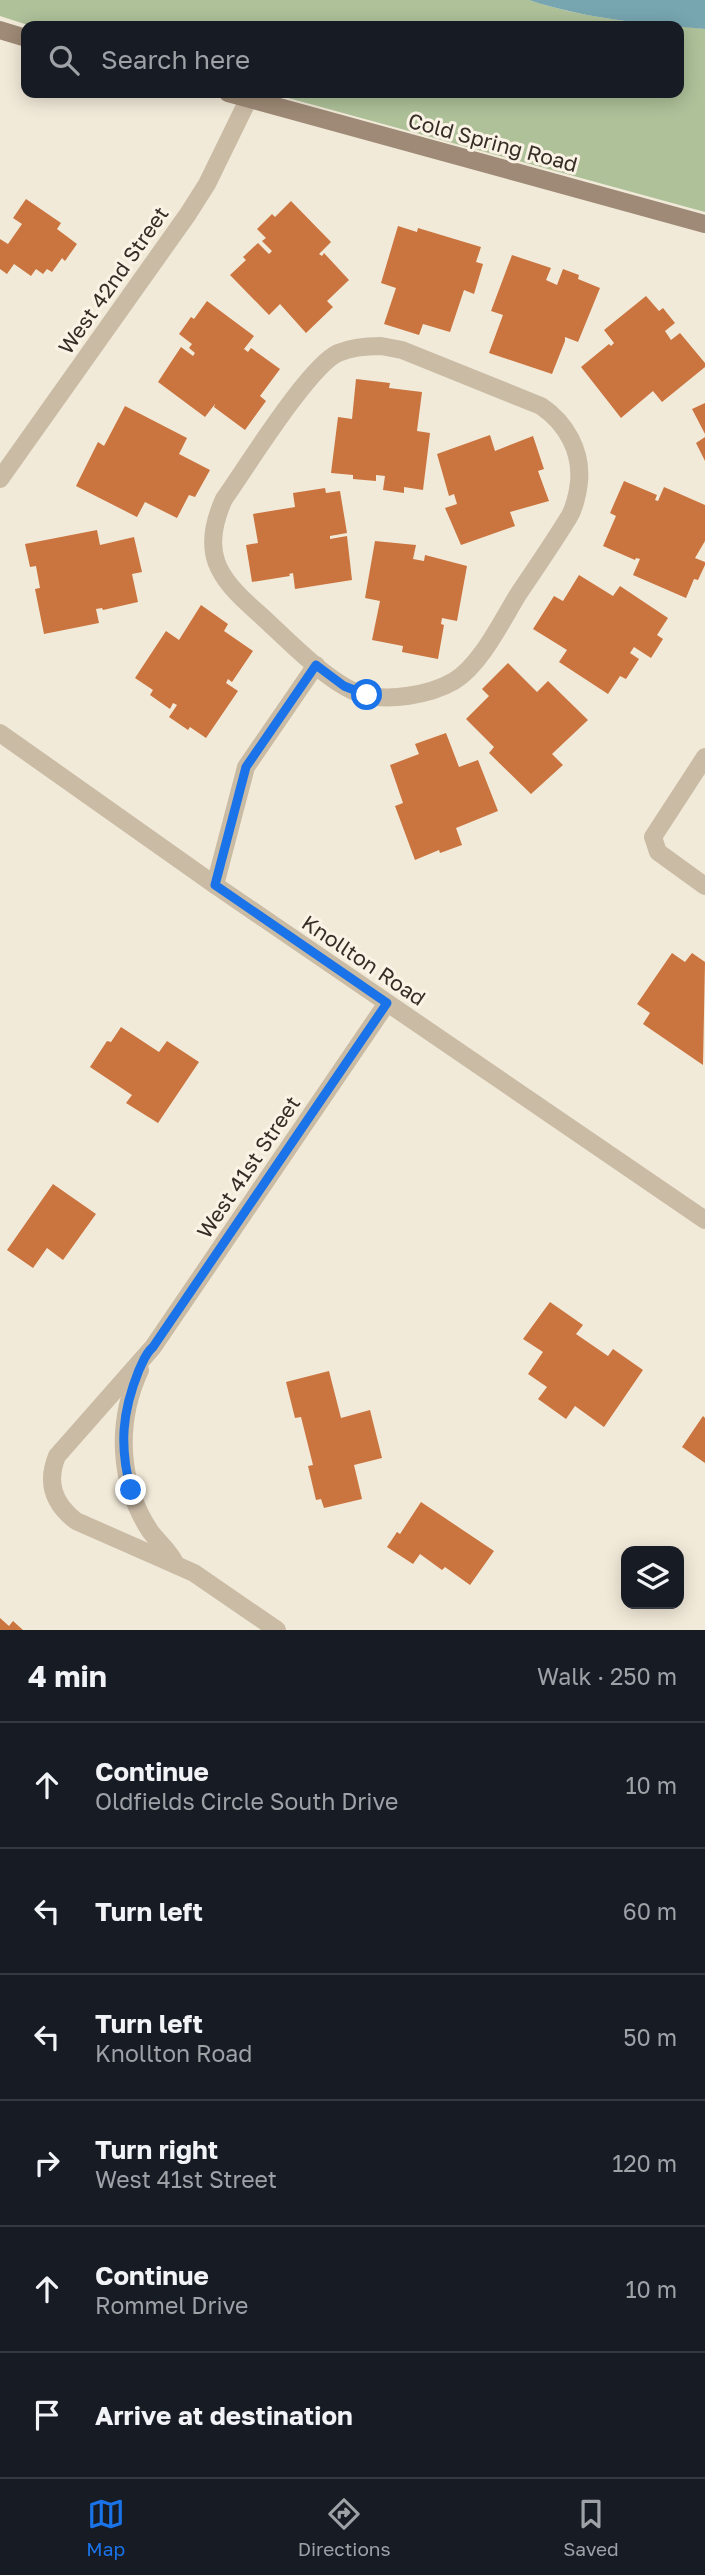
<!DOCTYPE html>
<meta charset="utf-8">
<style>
body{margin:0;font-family:"Golos Text",sans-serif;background:#242831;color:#f1f3f6}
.controls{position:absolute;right:21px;bottom:21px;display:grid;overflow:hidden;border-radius:14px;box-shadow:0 4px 18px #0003}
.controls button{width:63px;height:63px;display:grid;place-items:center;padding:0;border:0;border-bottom:2px solid #363941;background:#171b24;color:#f1f3f6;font:35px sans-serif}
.stop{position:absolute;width:21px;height:21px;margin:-16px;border:5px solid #1a73e8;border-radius:50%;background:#fff}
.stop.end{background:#1a73e8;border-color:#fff;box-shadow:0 2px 7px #0008}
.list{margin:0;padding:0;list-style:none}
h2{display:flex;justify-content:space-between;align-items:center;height:91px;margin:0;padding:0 28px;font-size:30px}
h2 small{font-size:23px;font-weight:400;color:#9ea1a6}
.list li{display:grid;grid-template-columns:46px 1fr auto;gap:21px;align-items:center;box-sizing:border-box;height:126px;padding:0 28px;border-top:2px solid #363941}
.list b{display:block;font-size:26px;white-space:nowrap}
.list p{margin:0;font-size:23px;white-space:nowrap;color:#9ea1a6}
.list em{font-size:23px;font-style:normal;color:#9ea1a6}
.icon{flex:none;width:38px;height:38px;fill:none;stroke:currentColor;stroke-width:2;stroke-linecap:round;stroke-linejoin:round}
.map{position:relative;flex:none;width:705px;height:1630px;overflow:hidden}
.search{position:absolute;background:#171b24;box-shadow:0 4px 18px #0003;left:21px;right:21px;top:21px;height:77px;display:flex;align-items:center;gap:18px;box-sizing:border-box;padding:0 24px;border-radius:14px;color:#9ea1a6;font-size:26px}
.sheet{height:847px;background:#171b24}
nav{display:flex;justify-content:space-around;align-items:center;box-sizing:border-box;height:98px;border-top:2px solid #363941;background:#171b24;font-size:19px;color:#9ea1a6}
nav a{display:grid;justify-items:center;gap:4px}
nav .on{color:#1a73e8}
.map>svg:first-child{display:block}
.green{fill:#aec199}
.water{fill:#77a6b0}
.building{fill:#ca743f}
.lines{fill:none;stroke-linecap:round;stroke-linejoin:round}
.street{stroke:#cabba5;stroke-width:18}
.secondary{stroke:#9e8a76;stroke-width:18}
.route{stroke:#1a73e8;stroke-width:9}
.labels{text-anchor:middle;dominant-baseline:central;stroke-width:6;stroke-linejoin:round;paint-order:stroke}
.street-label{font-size:21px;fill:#362d26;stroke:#faf3e5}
</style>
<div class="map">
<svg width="705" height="1630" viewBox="0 0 705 1630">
<rect width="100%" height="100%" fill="#f2ead9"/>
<g class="green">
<path d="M 0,0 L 529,0 C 576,16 627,22 676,26 L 31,26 L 0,16 Z"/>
<path d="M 679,26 L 705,29 L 705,212 L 270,93 L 679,93 Z"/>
</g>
<path class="water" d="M 529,0 L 705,0 L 705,29 C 646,24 586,19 529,0 Z"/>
<g class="building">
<path d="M 26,199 L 61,223 L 57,229 L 77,244 L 65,261 L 62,258 L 52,272 L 47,269 L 43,274 L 36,269 L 31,276 L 14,264 L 7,274 L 0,269 L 0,239 L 8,244 L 22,224 L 13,218 Z"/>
<path d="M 291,201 L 331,242 L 319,254 L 322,256 L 324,253 L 349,280 L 327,301 L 333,307 L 306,333 L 280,304 L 269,315 L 230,275 L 246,260 L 243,257 L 258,243 L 269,254 L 272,251 L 262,241 L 266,238 L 257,229 L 272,214 L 275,217 Z"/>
<path d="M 398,226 L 417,232 L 418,228 L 481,247 L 476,262 L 483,264 L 474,294 L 464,290 L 450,332 L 423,324 L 419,335 L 384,324 L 396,288 L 381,283 Z"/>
<path d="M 512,255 L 551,268 L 546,280 L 557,285 L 563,269 L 579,275 L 578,279 L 600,288 L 578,342 L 565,337 L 565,341 L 552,374 L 489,353 L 503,315 L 491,311 Z"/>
<path d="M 646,296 L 659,311 L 663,308 L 675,323 L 665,331 L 671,340 L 680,333 L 705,363 L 705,367 L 662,402 L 653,391 L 621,418 L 581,367 L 609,344 L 611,346 L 614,343 L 604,330 Z"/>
<path d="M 207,301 L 254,336 L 244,349 L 248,352 L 251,348 L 280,369 L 260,396 L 266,401 L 245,430 L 214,407 L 215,404 L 205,417 L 158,382 L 181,347 L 193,356 L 195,353 L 189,348 L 192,344 L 179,334 L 191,317 L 194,319 Z"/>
<path d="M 356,379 L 390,383 L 389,388 L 422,392 L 417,431 L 430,433 L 423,490 L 404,487 L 404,493 L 383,490 L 385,476 L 376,475 L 376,481 L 353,479 L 353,475 L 331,473 L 338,417 L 352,419 Z"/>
<path d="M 705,403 L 705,434 L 692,409 Z"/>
<path d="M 125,406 L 187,438 L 179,454 L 210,470 L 195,497 L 189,495 L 177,518 L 145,502 L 137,517 L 76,486 L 98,442 L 104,446 Z"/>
<path d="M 490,435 L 495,451 L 533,436 L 544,469 L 538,471 L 549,501 L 510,512 L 515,526 L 461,545 L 445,508 L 457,504 L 454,494 L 449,496 L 437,454 Z"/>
<path d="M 705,437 L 705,461 L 696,443 Z"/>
<path d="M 624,481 L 657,495 L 655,500 L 658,501 L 664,487 L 705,505 L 705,541 L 695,558 L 705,562 L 705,565 L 698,580 L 694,579 L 686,598 L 633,575 L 640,559 L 636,558 L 635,560 L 603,546 L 616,516 L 610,513 Z"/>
<path d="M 325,488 L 326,493 L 340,491 L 347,533 L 330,536 L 330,539 L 347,536 L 352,580 L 295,589 L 293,573 L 289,574 L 290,576 L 252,582 L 246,545 L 258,543 L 253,514 L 295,507 L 293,493 Z"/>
<path d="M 97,530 L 100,545 L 134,537 L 142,572 L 132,574 L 138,602 L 103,610 L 102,608 L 96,609 L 99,623 L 44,634 L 35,589 L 40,588 L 36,566 L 30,567 L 25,544 Z"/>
<path d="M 375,541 L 416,545 L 413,559 L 424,561 L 425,555 L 467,566 L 457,621 L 442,618 L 441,624 L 444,625 L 438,659 L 402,652 L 403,646 L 372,640 L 380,601 L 365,598 Z"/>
<path d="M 579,575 L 613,596 L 620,586 L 668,618 L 657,635 L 663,639 L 651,658 L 634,647 L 630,653 L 639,659 L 626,679 L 620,676 L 608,694 L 559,662 L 567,650 L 533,629 L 554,596 L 563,601 Z"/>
<path d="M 201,605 L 228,624 L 224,631 L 253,651 L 232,682 L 228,679 L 226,683 L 238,691 L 206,738 L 190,727 L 188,730 L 169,717 L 177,705 L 173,703 L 170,709 L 150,695 L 153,690 L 135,678 L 166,631 L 179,640 Z"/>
<path d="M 508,663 L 537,692 L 548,681 L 588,720 L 552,754 L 563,765 L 531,794 L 489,753 L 494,747 L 466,719 L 489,696 L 482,689 Z"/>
<path d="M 446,733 L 459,767 L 478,760 L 498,811 L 456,828 L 462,845 L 440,853 L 439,850 L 415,860 L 395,806 L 403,803 L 390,765 L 419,754 L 415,744 Z"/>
<path d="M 672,953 L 685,962 L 692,953 L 705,962 L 703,1065 L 643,1024 L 650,1013 L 637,1004 Z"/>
<path d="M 121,1027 L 159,1052 L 167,1041 L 199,1062 L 158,1123 L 126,1103 L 132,1095 L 90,1067 L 107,1041 L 111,1042 Z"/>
<path d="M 53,1184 L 96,1214 L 63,1260 L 47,1248 L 33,1268 L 7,1250 Z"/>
<path d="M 550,1302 L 583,1325 L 576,1334 L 608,1356 L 613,1349 L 643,1370 L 604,1427 L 575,1406 L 566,1419 L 538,1399 L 547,1387 L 528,1374 L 543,1352 L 523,1339 Z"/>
<path d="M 329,1371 L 341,1418 L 370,1410 L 382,1458 L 354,1465 L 362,1499 L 324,1508 L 321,1499 L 316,1500 L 308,1466 L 313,1465 L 301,1417 L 295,1418 L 286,1382 Z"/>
<path d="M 703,1416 L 705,1418 L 705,1463 L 682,1447 Z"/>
<path d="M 421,1502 L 494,1551 L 470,1585 L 445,1567 L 442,1570 L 420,1554 L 413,1564 L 387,1547 L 397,1532 L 400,1534 Z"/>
<path d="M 0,1618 L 9,1626 L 13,1621 L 23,1630 L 0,1630 Z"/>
</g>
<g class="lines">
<g class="street">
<path d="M 381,346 L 402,350 L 541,406 C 566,423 582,451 579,482 C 578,493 574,509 569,517 C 553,543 536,568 519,593 C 502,620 481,665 454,681 C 430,695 388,702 361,694 C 327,683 284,636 257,612 C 217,577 200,552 224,499 C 246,468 309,366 338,353 C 352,347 367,346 381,346 Z"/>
<path d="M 0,479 L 188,214 L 207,184 L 249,98"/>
<path d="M 0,733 L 215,885 L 705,1220"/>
<path d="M 705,757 L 653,837 L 658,852 L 705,886"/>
<path d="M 215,885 L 246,767 L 316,665"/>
<path d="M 140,1370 C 116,1422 118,1482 150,1531 C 158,1542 171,1552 176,1565 L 194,1573 L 277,1630"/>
<path d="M 176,1565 L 76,1521 C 54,1504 46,1483 57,1456 L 153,1347 L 387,1003"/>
</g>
<g class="secondary">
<path d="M 0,30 L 26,38"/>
<path d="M 228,93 L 705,224"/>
</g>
</g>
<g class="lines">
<path class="route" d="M 131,1490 C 119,1446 122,1412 139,1370 C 144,1360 145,1354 153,1347 L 387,1003 L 215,885 L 246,767 L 316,665 L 344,686 L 367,695"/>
</g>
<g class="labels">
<g class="street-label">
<text transform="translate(493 142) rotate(15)">Cold Spring Road</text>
<text transform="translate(113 280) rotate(-55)">West 42nd Street</text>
<text transform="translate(364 960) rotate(34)">Knollton Road</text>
<text transform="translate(248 1167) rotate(-56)">West 41st Street</text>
</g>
</g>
</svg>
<div class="controls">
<button><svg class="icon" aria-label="layers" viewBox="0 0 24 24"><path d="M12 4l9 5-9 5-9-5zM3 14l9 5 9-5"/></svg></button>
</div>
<div class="stop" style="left:367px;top:695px"></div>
<div class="stop end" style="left:131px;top:1490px"></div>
<div class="search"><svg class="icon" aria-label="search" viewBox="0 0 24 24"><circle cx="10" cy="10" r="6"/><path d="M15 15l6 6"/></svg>Search here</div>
</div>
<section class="sheet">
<h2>4 min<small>Walk · 250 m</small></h2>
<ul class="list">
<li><svg class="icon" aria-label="ahead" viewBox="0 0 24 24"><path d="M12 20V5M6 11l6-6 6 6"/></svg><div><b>Continue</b><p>Oldfields Circle South Drive</p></div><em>10 m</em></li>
<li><svg class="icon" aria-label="left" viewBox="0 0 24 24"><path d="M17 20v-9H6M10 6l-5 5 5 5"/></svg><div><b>Turn left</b></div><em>60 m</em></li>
<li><svg class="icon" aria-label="left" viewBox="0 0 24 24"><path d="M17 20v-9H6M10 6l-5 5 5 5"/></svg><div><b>Turn left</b><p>Knollton Road</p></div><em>50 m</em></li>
<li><svg class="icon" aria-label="right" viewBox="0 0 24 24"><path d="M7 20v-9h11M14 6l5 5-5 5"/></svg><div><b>Turn right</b><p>West 41st Street</p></div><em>120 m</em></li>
<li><svg class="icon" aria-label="ahead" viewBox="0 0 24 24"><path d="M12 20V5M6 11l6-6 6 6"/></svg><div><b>Continue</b><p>Rommel Drive</p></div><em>10 m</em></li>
<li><svg class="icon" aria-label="arrive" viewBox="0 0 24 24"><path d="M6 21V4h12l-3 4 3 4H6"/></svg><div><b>Arrive at destination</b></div></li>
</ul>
</section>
<nav>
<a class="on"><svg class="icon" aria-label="map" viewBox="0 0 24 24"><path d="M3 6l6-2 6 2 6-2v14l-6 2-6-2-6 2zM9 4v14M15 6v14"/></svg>Map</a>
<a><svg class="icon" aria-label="directions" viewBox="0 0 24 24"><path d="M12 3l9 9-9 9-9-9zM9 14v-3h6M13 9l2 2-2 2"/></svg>Directions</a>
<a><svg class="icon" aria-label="saved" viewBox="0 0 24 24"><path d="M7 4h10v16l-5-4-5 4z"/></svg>Saved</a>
</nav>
